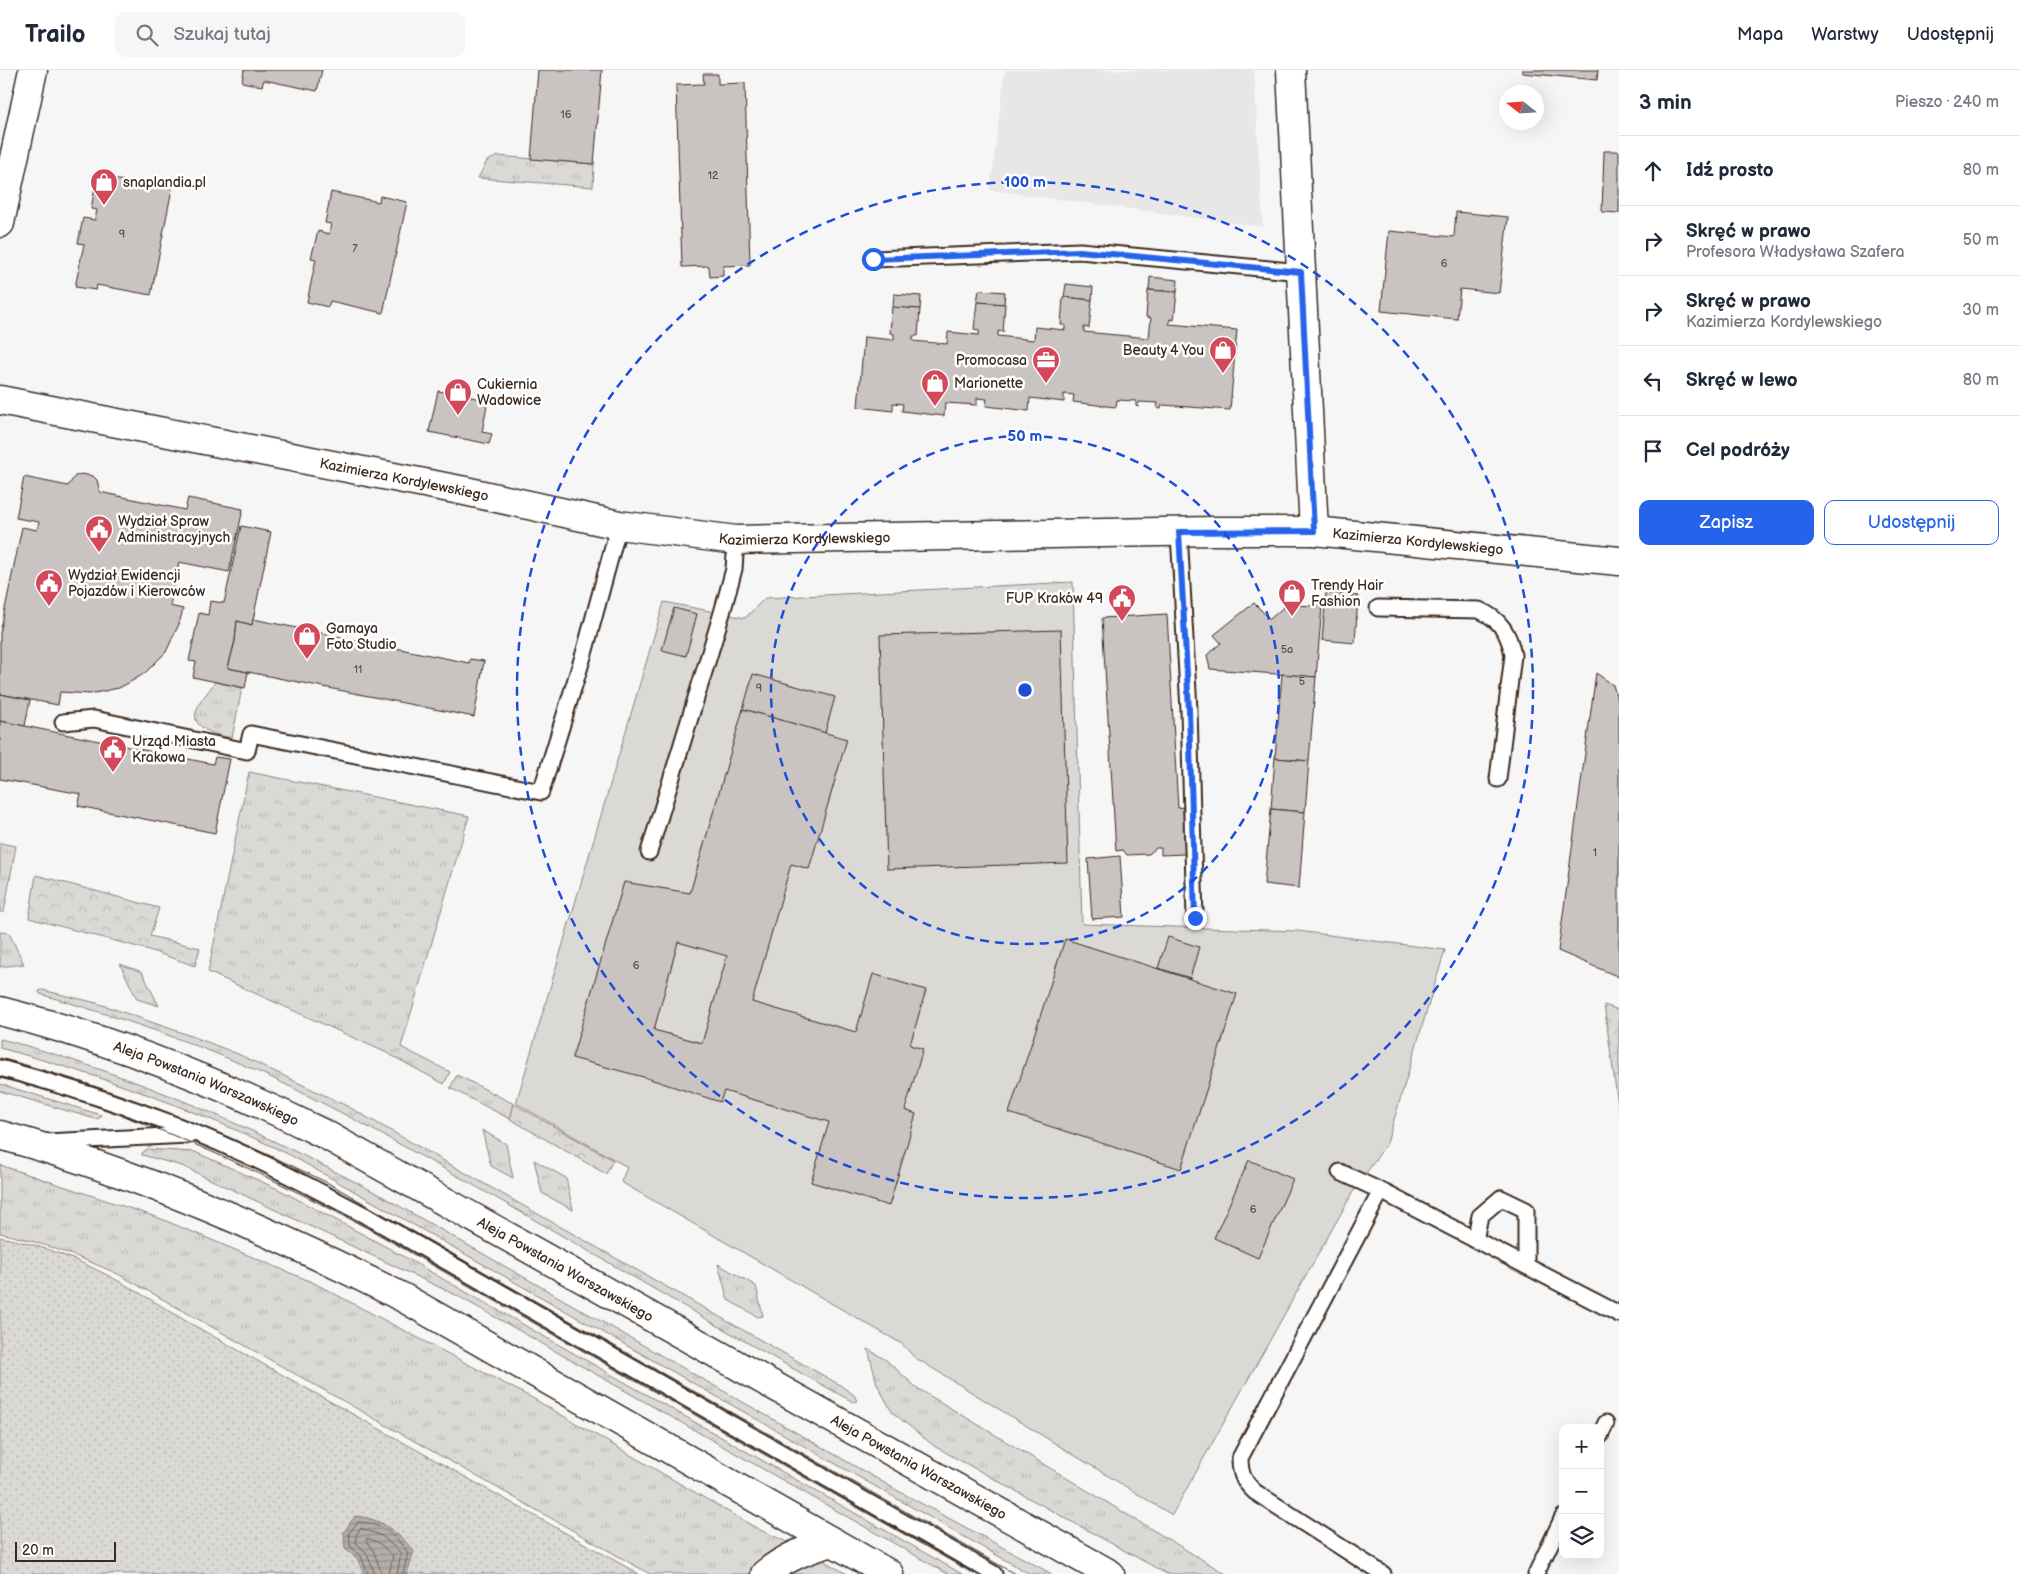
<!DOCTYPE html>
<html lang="pl">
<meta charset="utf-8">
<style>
body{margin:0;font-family:"Balsamiq Sans",sans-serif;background:#f6f6f7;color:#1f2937}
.controls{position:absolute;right:15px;bottom:15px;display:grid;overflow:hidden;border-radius:10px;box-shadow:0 5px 20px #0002}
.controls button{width:45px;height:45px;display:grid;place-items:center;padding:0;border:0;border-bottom:1px solid #e0e1e3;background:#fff;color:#1f2937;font:25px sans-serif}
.compass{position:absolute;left:1499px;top:15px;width:45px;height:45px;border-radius:50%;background:#fff;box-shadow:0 5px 20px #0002;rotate:287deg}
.scale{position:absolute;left:15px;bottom:12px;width:101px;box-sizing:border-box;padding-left:5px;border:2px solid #3b2a1e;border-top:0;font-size:14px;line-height:18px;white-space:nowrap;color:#3b2a1e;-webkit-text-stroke:4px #fff;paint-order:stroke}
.stop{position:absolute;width:15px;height:15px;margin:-11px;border:4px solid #2563eb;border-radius:50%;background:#fff}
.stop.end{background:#2563eb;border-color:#fff;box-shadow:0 1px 5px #0008}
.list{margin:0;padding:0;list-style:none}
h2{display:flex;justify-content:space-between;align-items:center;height:65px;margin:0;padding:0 20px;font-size:21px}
h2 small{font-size:16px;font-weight:400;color:#747a83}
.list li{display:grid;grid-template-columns:32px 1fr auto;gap:15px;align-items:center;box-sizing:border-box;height:70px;padding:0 20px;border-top:1px solid #e0e1e3}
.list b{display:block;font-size:19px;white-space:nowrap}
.list p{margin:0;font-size:16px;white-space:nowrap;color:#747a83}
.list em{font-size:16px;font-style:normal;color:#747a83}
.actions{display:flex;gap:10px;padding:15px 20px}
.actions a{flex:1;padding:11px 0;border:1px solid #2563eb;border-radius:10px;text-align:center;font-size:18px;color:#2563eb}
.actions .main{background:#2563eb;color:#fff}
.icon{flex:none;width:28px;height:28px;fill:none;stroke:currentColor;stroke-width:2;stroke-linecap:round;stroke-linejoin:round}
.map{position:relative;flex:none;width:1619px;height:1504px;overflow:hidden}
header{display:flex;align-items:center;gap:30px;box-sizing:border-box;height:70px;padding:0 25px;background:#fff;border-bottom:1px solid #e0e1e3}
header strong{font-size:24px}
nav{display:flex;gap:28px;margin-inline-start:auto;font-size:18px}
.search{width:350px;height:45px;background:#f6f6f7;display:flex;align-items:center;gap:12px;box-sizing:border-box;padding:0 18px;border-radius:10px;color:#747a83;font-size:19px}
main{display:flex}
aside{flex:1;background:#fff}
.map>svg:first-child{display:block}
.built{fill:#e9e7e6}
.grass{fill:url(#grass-tufts);stroke:#8b827a}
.forest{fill:url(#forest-crowns);stroke:#8b827a}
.park{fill:#dbd9d6;stroke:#8b827a}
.garden{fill:url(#garden-dots);stroke:#8b827a}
.water{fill:url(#water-rules);stroke:#847972}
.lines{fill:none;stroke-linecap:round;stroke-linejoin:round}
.shore{stroke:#6b5f56;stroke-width:1}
.building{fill:#c9c3c1;stroke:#3b2a1e;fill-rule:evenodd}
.lane-casing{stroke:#3b2a1e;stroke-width:19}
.street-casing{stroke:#3b2a1e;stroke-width:31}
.primary-casing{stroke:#3b2a1e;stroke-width:31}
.lane{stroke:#fff;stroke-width:15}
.street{stroke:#fff;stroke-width:28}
.primary{stroke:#fff;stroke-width:28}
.tram{stroke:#3b2a1e;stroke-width:1}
.route{stroke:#2563eb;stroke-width:6}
.ring{fill:none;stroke:#1d4ed8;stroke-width:2.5;stroke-dasharray:9 6}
.labels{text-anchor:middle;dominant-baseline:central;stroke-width:5;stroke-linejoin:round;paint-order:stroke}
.number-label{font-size:11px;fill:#5e5047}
.poi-label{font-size:14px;fill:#3b2a1e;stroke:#fff;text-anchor:start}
.street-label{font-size:14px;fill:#3b2a1e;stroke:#fff}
.centre{fill:#1d4ed8;stroke:#fff;stroke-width:2.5}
.ring-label{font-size:15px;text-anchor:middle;font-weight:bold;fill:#1d4ed8;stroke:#fff;stroke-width:5;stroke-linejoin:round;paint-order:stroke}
</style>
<header>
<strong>Trailo</strong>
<div class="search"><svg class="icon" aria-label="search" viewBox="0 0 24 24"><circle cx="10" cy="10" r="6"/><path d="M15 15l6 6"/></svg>Szukaj tutaj</div>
<nav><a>Mapa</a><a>Warstwy</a><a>Udostępnij</a></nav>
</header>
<main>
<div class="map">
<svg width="1619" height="1504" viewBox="0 0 1619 1504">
<defs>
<pattern id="grass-tufts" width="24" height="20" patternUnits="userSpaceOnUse" patternTransform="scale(1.25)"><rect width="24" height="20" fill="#dbd9d6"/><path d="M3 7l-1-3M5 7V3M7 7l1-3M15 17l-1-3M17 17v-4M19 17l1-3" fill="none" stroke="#bdbab7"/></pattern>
<pattern id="forest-crowns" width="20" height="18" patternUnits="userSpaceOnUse" patternTransform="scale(1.25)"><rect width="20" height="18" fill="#dbd9d6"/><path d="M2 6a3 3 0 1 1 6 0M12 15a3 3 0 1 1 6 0" fill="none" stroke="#bdbab7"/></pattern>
<pattern id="garden-dots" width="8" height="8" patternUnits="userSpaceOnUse" patternTransform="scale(1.25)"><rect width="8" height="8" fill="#dbd9d6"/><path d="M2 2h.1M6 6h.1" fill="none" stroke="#bdbab7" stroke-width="1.8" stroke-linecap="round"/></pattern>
<pattern id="water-rules" width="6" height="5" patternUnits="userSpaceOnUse" patternTransform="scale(1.25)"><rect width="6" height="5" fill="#b4aeaa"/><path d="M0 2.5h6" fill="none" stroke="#948e8a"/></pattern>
</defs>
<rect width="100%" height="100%" fill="#f7f6f6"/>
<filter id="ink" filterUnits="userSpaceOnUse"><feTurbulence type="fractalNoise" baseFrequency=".02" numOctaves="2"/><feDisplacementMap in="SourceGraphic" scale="10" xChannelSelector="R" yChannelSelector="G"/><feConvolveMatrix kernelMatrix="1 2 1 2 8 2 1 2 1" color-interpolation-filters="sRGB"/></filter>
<g filter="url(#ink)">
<path class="built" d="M 1005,0 L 1254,0 L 1263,157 L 990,120 Z"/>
<g class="grass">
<path d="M 498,86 L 594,94 L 593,117 L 478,108 L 487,91 Z"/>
<path d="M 215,612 L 242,618 L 232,668 C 220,666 188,659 197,639 C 200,630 210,620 215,612 Z"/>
<path d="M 249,702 L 469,746 L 401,977 L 450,1002 L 444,1014 L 387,983 L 208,902 Z"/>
<path d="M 0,773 L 16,776 L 4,842 L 0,842 Z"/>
<path d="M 0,862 L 9,863 L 24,894 L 0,897 Z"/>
<path d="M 120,894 L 142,902 L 159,936 L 137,929 Z"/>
<path d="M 42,920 L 97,933 L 194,967 L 238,984 L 347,1036 L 840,1315 L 854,1325 L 857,1331 L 853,1332 C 720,1259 591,1181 459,1107 C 396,1072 333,1037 268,1006 C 195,972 118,947 40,924 L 39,921 Z"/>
<path d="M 0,969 C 35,977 69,989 102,1000 C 202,1035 288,1076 380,1125 L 902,1423 L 1052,1504 L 1030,1504 L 292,1086 C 198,1040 100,1005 0,978 Z"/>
<path d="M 457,1005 L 514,1034 L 510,1049 L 450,1018 Z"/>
<path d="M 0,1014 L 101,1045 L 100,1048 L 95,1049 L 0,1021 Z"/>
<path d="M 482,1060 L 506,1074 L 513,1108 L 491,1096 Z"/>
<path d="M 147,1079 L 195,1082 L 280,1120 L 392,1180 L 962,1504 L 948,1504 L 458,1226 L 182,1096 L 142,1085 L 142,1083 Z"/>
<path d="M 534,1090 L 566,1108 L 573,1140 L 542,1123 Z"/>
<path d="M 0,1095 L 159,1148 L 312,1212 L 534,1329 L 758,1459 L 805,1480 L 847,1504 L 650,1504 L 118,1204 C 80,1187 41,1172 0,1163 Z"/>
<path d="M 718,1194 L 756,1216 L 763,1246 L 758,1247 L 728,1230 Z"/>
<path d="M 868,1279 L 886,1290 L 917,1318 L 1226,1504 L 1167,1504 L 934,1376 L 892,1342 L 877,1314 Z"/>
</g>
<g class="forest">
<path d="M 36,805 L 159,838 L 150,866 L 200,878 L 195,896 L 149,880 L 29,848 Z"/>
<path d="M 1604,935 L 1619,940 L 1619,1042 Z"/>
<path d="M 514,1034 L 613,1090 L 606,1104 L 510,1049 Z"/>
</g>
<path class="park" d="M 1073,512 L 1082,854 L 1298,861 L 1445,880 L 1387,1073 L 1353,1122 L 1172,1445 L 914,1287 L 902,1274 L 621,1112 L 627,1097 L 516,1033 L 664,532 L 745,548 L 765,528 Z"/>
<path class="garden" d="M 0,1167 C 73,1181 124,1213 186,1251 L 639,1504 L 0,1504 Z"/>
<path class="water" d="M 355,1446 C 381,1448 397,1462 414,1481 L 407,1504 L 364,1504 L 357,1488 L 345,1479 L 344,1462 Z"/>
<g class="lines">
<g class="shore">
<path d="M 368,1504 L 361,1486 L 350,1476 L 349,1463 L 358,1452 C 379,1452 397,1466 408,1483 L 403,1504"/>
<path d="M 375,1504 L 366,1482 L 356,1473 L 356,1465 L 361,1458 L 382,1466 L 401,1483 L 397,1504"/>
<path d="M 382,1504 L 373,1480 L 366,1471 L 367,1468 L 378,1472 L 393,1486 L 389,1504"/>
</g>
</g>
<g class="building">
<path d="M 244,0 L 322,0 L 317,21 L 264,10 L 262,16 L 242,12 Z"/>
<path d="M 538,0 L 602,0 L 594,94 L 531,89 Z"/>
<path d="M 1522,0 L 1598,0 L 1597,10 L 1522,3 Z"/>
<path d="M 703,4 L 718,4 L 718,14 L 745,13 L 750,195 L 723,196 L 723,206 L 710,207 L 709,196 L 682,197 L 676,15 L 704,14 Z"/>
<path d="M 1604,81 L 1619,81 L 1619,143 L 1602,142 Z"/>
<path d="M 97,106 L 146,115 L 147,109 L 173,114 L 151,225 L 97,215 L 96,220 L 75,217 L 84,174 L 78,173 L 83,148 L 95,150 L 97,140 L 91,139 Z"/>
<path d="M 331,122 L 379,132 L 380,126 L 407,132 L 383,243 L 330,231 L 328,237 L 307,232 L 316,189 L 311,188 L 318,161 L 329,164 L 331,154 L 325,153 Z"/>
<path d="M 1456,142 L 1508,147 L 1499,223 L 1460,219 L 1457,249 L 1381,241 L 1389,161 L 1454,167 Z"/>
<path d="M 1150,207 L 1178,210 L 1177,222 L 1149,220 Z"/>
<path d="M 1066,214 L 1093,217 L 1092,230 L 1064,227 Z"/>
<path d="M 979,220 L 1005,222 L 1004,234 L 977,232 Z"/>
<path d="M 1148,220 L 1177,222 L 1174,250 L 1170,249 L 1169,254 L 1237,260 L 1230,340 L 1162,335 L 1161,339 L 1157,338 L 1158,333 L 1139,332 L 1138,337 L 1136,336 L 1136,331 L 1117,330 L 1116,337 L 1097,335 L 1073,332 L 1074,325 L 1064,324 L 1064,332 L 1030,328 L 1029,341 L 986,336 L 987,329 L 977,328 L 977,335 L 945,333 L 944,346 L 902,341 L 903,334 L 893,333 L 893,341 L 858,337 L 864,267 L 894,270 L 894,264 L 890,263 L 892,236 L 920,239 L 918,266 L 913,266 L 913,271 L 947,274 L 948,262 L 979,265 L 979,260 L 974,259 L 977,232 L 1005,234 L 1003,262 L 998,261 L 998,266 L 1034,270 L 1035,257 L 1065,260 L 1065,255 L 1061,255 L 1063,227 L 1092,230 L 1089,258 L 1084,257 L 1084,262 L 1149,268 L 1151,248 L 1146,247 Z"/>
<path d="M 894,224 L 921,226 L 920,239 L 893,237 Z"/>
<path d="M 438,321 L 488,330 L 482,362 L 492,364 L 489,374 L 429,362 Z"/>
<path d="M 81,404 L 93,406 L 97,410 L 100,422 L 109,424 L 185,440 L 188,428 L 243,439 L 229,502 L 179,492 L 170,536 L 183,539 L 179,554 L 166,582 L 145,603 L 132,611 L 119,618 L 90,624 L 60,622 L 58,635 L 0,624 L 0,563 L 22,457 L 37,460 L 39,452 L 16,448 L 24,407 L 68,416 L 75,406 Z"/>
<path d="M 241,456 L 271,462 L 252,555 L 237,551 L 235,571 L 228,598 L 248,602 L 245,618 L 193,607 L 196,592 L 189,591 L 199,543 L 208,545 L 210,531 L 224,533 Z"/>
<path d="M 1326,523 L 1358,526 L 1355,573 L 1322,570 Z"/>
<path d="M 1254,533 L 1270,549 L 1286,535 L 1322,536 L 1316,607 L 1210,599 L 1207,585 L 1221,573 L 1214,565 Z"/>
<path d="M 674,538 L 697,544 L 686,586 L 662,580 Z"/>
<path d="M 1167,544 L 1178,738 L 1183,737 L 1185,784 L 1161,785 L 1161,778 L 1156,778 L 1149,784 L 1127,785 L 1123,780 L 1116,781 L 1102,548 Z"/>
<path d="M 253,549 L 469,593 L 470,589 L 484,591 L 474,647 L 228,598 L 235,571 L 237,551 L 252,555 Z"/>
<path d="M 1061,560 L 1068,793 L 887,799 L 880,565 Z"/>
<path d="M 1596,603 L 1613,615 L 1619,635 L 1619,907 L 1558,881 Z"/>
<path d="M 753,604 L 835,627 L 825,663 L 743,639 Z"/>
<path d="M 1282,604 L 1316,607 L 1309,691 L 1275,688 Z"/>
<path d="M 0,624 L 30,630 L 25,656 L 0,651 Z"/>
<path d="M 743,639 L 847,669 L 809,799 L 791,794 L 752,932 L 856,962 L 873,904 L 926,920 L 910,975 L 923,979 L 905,1040 L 916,1044 L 889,1136 L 811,1112 L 829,1052 L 724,1021 L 720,1032 L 647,1008 L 572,988 L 624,812 L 690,823 ZM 678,872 L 727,886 L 702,973 L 654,960 Z"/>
<path d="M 0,651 L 213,694 L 215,687 L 230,689 L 215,763 L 78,736 L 81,724 L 0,709 Z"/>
<path d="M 1275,688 L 1309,691 L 1305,742 L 1271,739 Z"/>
<path d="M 1271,739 L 1305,742 L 1299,818 L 1264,814 Z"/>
<path d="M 1120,786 L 1124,847 L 1092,849 L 1088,789 Z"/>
<path d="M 1168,867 L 1199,877 L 1190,908 L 1158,898 Z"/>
<path d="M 1065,869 L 1237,924 L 1181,1099 L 1009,1043 Z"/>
<path d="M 1249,1090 L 1293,1109 L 1258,1188 L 1214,1168 Z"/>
</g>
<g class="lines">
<g class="lane-casing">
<g id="lane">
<path d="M 873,189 L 1080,181 L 1301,202"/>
<path d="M 1179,462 L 1189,640 L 1195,848"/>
<path d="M 1378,538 L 1479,540 C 1500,549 1509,563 1513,585 L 1498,709"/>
<path d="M 63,652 L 94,649 L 247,681 L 251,664 L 541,722 L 585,580 L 619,455"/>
<path d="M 649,782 L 722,543 L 734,499 L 736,470"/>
<path d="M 0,998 C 84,1021 167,1048 246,1085 C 290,1105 332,1128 374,1150 L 994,1504"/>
<path d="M 46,1072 L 188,1065"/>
<path d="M 1340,1102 L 1381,1121"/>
<path d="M 1475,1170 L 1480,1146 L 1501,1128 L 1526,1140 L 1526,1196"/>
<path d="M 1600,1366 L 1606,1353"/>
<path d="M 1383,1504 L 1255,1422 C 1243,1411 1240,1403 1240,1388 L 1381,1121 L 1619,1244"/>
<path d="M 1536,1504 L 1563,1447"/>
</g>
</g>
<g class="street-casing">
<g id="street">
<path d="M 1291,0 L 1314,461"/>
<path d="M 0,153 L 33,0"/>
<path id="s1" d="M 0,330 L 465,421 L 619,455 L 736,470 L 1214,461 L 1314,461 L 1619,491"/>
<path d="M 765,1504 C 786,1487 807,1479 833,1472"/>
</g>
</g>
<g class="primary-casing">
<g id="primary">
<path id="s2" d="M 0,941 C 114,970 221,1013 326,1065 L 1110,1504"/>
<path d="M 0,1065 C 139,1103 273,1162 402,1227 L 889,1504"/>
</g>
</g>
<use href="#lane" class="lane"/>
<use href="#street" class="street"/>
<use href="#primary" class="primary"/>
<g class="tram">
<path d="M 0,988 C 117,1019 219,1060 328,1113 L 1015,1504"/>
<path d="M 0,1008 C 131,1040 252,1097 371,1160 L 974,1504"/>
</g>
</g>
</g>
<g class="lines" filter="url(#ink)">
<path class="route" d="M 873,189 L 1080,181 L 1301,202 L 1314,461 L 1179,462 L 1189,640 L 1195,848"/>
</g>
<g class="ring">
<circle cx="1025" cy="620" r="254"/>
<circle cx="1025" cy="620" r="508"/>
</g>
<defs>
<g id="shop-pin" transform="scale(1.4375)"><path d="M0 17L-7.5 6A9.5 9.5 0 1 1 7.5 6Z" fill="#d1495b" stroke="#fff"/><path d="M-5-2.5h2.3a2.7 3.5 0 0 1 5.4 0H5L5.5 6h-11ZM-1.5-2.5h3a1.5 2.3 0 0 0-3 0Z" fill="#fff"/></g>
<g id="office-pin" transform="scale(1.4375)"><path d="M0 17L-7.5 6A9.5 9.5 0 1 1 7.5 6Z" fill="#d1495b" stroke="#fff"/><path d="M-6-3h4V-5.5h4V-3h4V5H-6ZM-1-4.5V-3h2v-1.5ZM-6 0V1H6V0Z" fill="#fff"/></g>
<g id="civic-pin" transform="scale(1.4375)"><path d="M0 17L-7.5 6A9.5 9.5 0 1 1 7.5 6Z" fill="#d1495b" stroke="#fff"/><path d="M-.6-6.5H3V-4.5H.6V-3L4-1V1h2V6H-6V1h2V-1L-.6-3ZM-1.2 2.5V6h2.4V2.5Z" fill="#fff"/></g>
</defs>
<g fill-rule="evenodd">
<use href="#shop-pin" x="104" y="112"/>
<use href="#shop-pin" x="1223" y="280"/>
<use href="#office-pin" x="1046" y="290"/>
<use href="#shop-pin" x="935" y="313"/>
<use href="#shop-pin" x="458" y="322"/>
<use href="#civic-pin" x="99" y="459"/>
<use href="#civic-pin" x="49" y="513"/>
<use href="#shop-pin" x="1292" y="523"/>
<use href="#civic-pin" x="1122" y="528"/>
<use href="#shop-pin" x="307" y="566"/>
<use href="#civic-pin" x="113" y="679"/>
</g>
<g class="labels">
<g class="number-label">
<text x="566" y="44">16</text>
<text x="713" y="105">12</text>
<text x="122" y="164">9</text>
<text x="355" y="178">7</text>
<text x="1444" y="193">6</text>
<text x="1287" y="579">5a</text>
<text x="358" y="599">11</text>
<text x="1302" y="611">5</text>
<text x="759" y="618">9</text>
<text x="1595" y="782">1</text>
<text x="636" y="895">6</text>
<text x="1253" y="1139">6</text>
</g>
<g class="poi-label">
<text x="123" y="112">snaplandia.pl</text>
<text x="1204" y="280" text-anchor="end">Beauty 4 You</text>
<text x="1027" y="290" text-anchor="end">Promocasa</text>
<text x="954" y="313">Marionette</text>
<text x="477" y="314">Cukiernia<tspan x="477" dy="16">Wadowice</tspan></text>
<text x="118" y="451">Wydział Spraw<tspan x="118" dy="16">Administracyjnych</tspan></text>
<text x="68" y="505">Wydział Ewidencji<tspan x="68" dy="16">Pojazdów i Kierowców</tspan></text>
<text x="1311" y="515">Trendy Hair<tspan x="1311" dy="16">Fashion</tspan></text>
<text x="1103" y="528" text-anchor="end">FUP Kraków 49</text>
<text x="326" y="558">Gamaya<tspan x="326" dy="16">Foto Studio</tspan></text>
<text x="132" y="671">Urząd Miasta<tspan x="132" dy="16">Krakowa</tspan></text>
</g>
<g class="street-label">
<text stroke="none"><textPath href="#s1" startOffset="412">Kazimierza Kordylewskiego</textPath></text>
<text stroke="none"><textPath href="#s1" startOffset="818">Kazimierza Kordylewskiego</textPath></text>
<text stroke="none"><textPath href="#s1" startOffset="1432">Kazimierza Kordylewskiego</textPath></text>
<text stroke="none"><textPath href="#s2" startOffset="219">Aleja Powstania Warszawskiego</textPath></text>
<text stroke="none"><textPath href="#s2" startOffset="624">Aleja Powstania Warszawskiego</textPath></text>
<text stroke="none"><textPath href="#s2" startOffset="1029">Aleja Powstania Warszawskiego</textPath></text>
</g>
</g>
<circle cx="1025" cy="620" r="8" class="centre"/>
<g class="ring-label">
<text x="1025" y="117">100 m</text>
<text x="1025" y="371">50 m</text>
</g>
</svg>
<div class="controls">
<button>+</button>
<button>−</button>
<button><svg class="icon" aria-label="layers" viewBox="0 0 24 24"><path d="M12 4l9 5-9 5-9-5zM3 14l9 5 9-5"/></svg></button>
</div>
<svg class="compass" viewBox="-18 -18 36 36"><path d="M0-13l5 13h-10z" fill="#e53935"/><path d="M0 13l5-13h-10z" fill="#747a83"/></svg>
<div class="scale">20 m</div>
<div class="stop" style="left:873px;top:189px"></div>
<div class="stop end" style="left:1195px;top:848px"></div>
</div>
<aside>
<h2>3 min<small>Pieszo · 240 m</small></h2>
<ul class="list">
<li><svg class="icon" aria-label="ahead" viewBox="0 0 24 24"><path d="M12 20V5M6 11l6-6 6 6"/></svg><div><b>Idź prosto</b></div><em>80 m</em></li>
<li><svg class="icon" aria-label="right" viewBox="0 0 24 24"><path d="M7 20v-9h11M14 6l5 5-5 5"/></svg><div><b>Skręć w prawo</b><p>Profesora Władysława Szafera</p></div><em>50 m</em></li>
<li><svg class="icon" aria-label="right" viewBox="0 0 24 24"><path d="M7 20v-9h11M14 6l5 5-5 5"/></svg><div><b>Skręć w prawo</b><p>Kazimierza Kordylewskiego</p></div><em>30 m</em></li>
<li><svg class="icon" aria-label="left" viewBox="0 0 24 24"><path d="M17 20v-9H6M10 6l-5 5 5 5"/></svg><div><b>Skręć w lewo</b></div><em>80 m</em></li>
<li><svg class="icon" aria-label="arrive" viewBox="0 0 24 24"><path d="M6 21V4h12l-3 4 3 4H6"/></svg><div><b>Cel podróży</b></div></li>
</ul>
<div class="actions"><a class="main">Zapisz</a><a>Udostępnij</a></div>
</aside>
</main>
